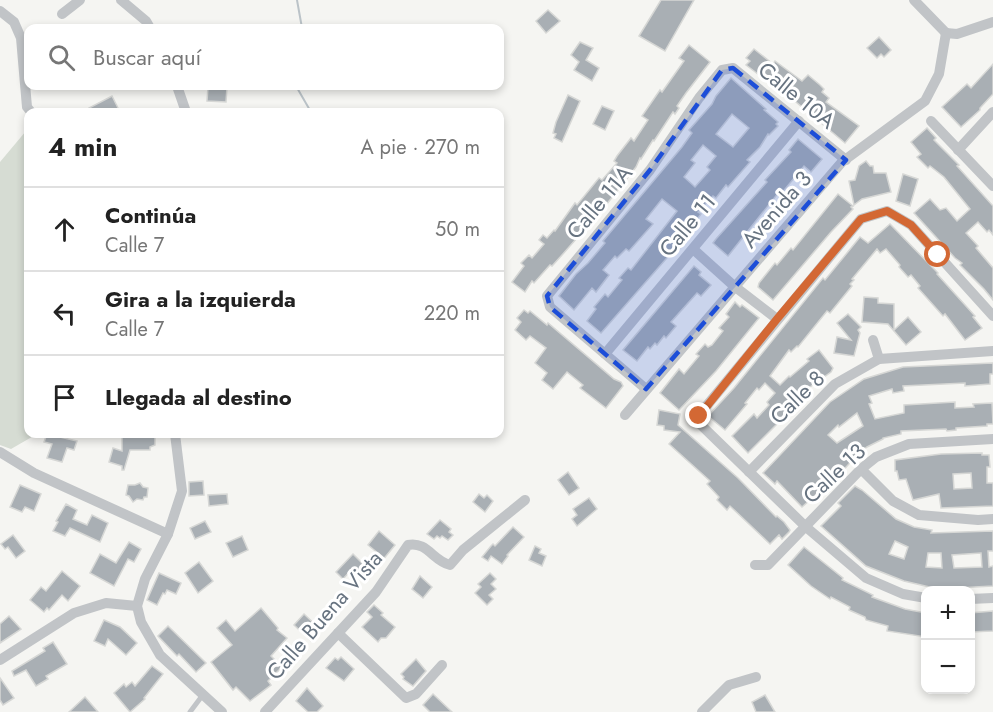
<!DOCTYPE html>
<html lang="es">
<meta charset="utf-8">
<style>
body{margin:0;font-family:Jost,sans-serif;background:#f2f2f2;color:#222}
.controls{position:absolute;right:18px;bottom:18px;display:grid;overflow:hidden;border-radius:12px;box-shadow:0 3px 9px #0003}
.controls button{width:54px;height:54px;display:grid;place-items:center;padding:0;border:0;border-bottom:2px solid #e0e0e0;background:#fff;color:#222;font:30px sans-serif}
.stop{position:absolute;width:18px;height:18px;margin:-14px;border:4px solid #d36834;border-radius:50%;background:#fff}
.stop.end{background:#d36834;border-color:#fff;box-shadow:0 2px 6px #0008}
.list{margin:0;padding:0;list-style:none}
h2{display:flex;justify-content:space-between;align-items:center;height:78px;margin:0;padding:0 24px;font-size:26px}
h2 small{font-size:20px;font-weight:400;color:#767676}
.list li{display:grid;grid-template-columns:39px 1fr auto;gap:18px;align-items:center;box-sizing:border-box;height:84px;padding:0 24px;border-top:2px solid #e0e0e0}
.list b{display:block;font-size:22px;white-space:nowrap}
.list p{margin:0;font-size:20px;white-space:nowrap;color:#767676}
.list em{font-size:20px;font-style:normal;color:#767676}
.icon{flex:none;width:33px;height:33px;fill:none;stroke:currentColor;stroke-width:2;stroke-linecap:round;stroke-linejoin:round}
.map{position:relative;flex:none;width:993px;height:712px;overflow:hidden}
.search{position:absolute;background:#fff;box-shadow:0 3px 9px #0003;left:24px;top:24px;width:480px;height:66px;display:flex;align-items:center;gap:15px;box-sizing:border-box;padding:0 21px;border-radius:12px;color:#767676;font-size:22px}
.panel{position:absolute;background:#fff;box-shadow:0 3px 9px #0003;left:24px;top:108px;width:480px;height:330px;border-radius:12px}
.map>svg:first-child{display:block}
.green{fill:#d6dcd3}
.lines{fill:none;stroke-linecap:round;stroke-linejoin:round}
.stream{stroke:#bbc3c8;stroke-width:2}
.building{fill:#a9afb4;stroke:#d6d7d5;stroke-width:1.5;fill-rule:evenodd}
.lane{stroke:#c1c4c7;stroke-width:5}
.street{stroke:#c1c4c7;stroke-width:10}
.route{stroke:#d36834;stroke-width:8}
.marked{fill:#1d4ed8;fill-opacity:0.2;stroke:#1d4ed8;stroke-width:4.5;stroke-dasharray:12 8;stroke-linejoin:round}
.labels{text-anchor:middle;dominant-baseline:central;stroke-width:6;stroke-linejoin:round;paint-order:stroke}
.street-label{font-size:22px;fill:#677380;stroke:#fff}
</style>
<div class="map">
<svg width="993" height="712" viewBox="0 0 993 712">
<rect width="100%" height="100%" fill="#f5f5f2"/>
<path class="green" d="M 26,131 L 28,134 L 28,434 L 37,434 L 11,449 L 0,445 L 0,162 Z"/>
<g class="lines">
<g class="stream">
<path d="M 297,0 L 302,28"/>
<path d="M 296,86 L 311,112"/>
</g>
</g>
<g class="building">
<path d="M 661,0 L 694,0 L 665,51 L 639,36 Z"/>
<path d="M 548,10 L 560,21 L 546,33 L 536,21 Z"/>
<path d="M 879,37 L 891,50 L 884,57 L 881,54 L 877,58 L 867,48 Z"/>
<path d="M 580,42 L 593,48 L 586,60 L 599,68 L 592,81 L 574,70 L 579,62 L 571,55 Z"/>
<path d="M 689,45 L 710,62 L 686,93 L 677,106 L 679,108 L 675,114 L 673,112 L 654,141 L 653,140 L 641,159 L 640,158 L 636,167 L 606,205 L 562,255 L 552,266 L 550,265 L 534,283 L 532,281 L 525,292 L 512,282 L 524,266 L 521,263 L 529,255 L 532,258 L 544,244 L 539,240 L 543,235 L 547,238 L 554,230 L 555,231 L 575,203 L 577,205 L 599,178 L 602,180 L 617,163 L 614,161 L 617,156 L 631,138 L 634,141 L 648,120 L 642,116 L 660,90 L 662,92 L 684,61 L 679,58 Z"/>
<path d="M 754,49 L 773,64 L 775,61 L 802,81 L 808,75 L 820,85 L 824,89 L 822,92 L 829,98 L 826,102 L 859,126 L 845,143 L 772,82 L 771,84 L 746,65 L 750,61 L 746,58 Z"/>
<path d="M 993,64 L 993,94 L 980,108 L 980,110 L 961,127 L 942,107 L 967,84 L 971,88 Z"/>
<path d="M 731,78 L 766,109 L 764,110 L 778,122 L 776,124 L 778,126 L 769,135 L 768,134 L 760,147 L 747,160 L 750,162 L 728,187 L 726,185 L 716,198 L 713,196 L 698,212 L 701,214 L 680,243 L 601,333 L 587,321 L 596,309 L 594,307 L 605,294 L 608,297 L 622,280 L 619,278 L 628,268 L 631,270 L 677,211 L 662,199 L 646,219 L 653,224 L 629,251 L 626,249 L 617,258 L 615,256 L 603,270 L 609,275 L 596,292 L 592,288 L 574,310 L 559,296 L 576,274 L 588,263 L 605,243 L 603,241 L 682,147 L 692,133 L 689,130 L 712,104 L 716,96 ZM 732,114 L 749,128 L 733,147 L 716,134 ZM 703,145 L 716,156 L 707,167 L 710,170 L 695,187 L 684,177 L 695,163 L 691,160 Z"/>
<path d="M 208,87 L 227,87 L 226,102 L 207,101 Z"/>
<path d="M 568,95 L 580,101 L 562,142 L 554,138 L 556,134 L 553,133 L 556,122 Z"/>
<path d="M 112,96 L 119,110 L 114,112 L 91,112 L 89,108 Z"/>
<path d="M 602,106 L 614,111 L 605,130 L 593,124 Z"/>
<path d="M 927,128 L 936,138 L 934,140 L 959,165 L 957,166 L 993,206 L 993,235 L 989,230 L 987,232 L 978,222 L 966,233 L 978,246 L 976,248 L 993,268 L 993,300 L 984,289 L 960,265 L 962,263 L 955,258 L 914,213 L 930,199 L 940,210 L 946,208 L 957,221 L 970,209 L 944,177 L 930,166 L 928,168 L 917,157 L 921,154 L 911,142 Z"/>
<path d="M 798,139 L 822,159 L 811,172 L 804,166 L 781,194 L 779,192 L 728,256 L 713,243 L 716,239 L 767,182 L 765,180 L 791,152 L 789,150 Z"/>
<path d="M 866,161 L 870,166 L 873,166 L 874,173 L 886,173 L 891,192 L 862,199 L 854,205 L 849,181 L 855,180 L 859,166 Z"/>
<path d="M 903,174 L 918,179 L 910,206 L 896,201 Z"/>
<path d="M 838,194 L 853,206 L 851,207 L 853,209 L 831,232 L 773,300 L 758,287 L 759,283 L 775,263 L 777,265 L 791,248 L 793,250 Z"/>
<path d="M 890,224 L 938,273 L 937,274 L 975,316 L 973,317 L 982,328 L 965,340 L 945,314 L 943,316 L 918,288 L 920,286 L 911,275 L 908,277 L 899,267 L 900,265 L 886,249 L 880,253 L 877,249 L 852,279 L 854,280 L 850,284 L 852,286 L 830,313 L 827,311 L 798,347 L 797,346 L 791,352 L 789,350 L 770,376 L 780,385 L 789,376 L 790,377 L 809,361 L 807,359 L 819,350 L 833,368 L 831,372 L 810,387 L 793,404 L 795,406 L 748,453 L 732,436 L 754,414 L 757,418 L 769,405 L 767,402 L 775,393 L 765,383 L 759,390 L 757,388 L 745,403 L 747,404 L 725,430 L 708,416 L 734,388 L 823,278 L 825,280 L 860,237 L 868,243 Z"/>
<path d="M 694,266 L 701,272 L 699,275 L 711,285 L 701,296 L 697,293 L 671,322 L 676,326 L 666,338 L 664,336 L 657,345 L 655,343 L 650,349 L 648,347 L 637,361 L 623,350 Z"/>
<path d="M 864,297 L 878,298 L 878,303 L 894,304 L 894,330 L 908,317 L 921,332 L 906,345 L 888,324 L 862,322 Z"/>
<path d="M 735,302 L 740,307 L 742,305 L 759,318 L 716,371 L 679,410 L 660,393 L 679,369 L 684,374 L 699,356 L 696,354 L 705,344 L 708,347 L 712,345 L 723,331 L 719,328 L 729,317 L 726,314 Z"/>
<path d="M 524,310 L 528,313 L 530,311 L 547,325 L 548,323 L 614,379 L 621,382 L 623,386 L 606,408 L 580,388 L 583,385 L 567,372 L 553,389 L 542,380 L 547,373 L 535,363 L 546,348 L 530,336 L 526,340 L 515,330 L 521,322 L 517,318 Z"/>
<path d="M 848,314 L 861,327 L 858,330 L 860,333 L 854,356 L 834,353 L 837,337 L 851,340 L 837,323 Z"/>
<path d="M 993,363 L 993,374 L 990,374 L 990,384 L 965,386 L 965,383 L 903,386 L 904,391 L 893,393 L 892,389 L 869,396 L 872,403 L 869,404 L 875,419 L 904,413 L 904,405 L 955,402 L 955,408 L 974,407 L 973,404 L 992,403 L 993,424 L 987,424 L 987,426 L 956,428 L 956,430 L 947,431 L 946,429 L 901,431 L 901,434 L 883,438 L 883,439 L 867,447 L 857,455 L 829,486 L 827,485 L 802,507 L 777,481 L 775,484 L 763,473 L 830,402 L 864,379 L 903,367 ZM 857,413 L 863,426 L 837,443 L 828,435 L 838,425 L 839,427 Z"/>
<path d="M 659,410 L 680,414 L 678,425 L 738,478 L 776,517 L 777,516 L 784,522 L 790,530 L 789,532 L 782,539 L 779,535 L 770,544 L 730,506 L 727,510 L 717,500 L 719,497 L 707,484 L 710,481 L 669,444 L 680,432 L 664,430 L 664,426 L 657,425 Z"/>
<path d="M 47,434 L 77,441 L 74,450 L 67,448 L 62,462 L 47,458 L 52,444 L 44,442 Z"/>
<path d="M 138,434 L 151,434 L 151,436 L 155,436 L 155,445 L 150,447 L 150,450 L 130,450 L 124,470 L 122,470 L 122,466 L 109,462 L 113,448 L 122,451 L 122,435 Z"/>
<path d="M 982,453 L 982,455 L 989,455 L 990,467 L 987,467 L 987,483 L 993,483 L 993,506 L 941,508 L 939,494 L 913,500 L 906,479 L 899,480 L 897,471 L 895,471 L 895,460 L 941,454 ZM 971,473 L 972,488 L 954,489 L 953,474 Z"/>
<path d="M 568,472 L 579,488 L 569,495 L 558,480 Z"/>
<path d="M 203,481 L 204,495 L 189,496 L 189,482 Z"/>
<path d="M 140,483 L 143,487 L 148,488 L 147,497 L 144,497 L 143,500 L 137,499 L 133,502 L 129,496 L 126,495 L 128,485 L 135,485 Z"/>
<path d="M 20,485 L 41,494 L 34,511 L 25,507 L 22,512 L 10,507 Z"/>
<path d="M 855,486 L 862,490 L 896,519 L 914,527 L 932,530 L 931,533 L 993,531 L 993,551 L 988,551 L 989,567 L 993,566 L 993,586 L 938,589 L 904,581 L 866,566 L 821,526 L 841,506 L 838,503 ZM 895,541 L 908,547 L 904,559 L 889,554 ZM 928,553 L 941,553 L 942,568 L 926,567 ZM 981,553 L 982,567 L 954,568 L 952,555 Z"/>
<path d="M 227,494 L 228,504 L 209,506 L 208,495 Z"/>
<path d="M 479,494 L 484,498 L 487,495 L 493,501 L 485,512 L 473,502 Z"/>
<path d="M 589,498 L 597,509 L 577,526 L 572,519 L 577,515 L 573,509 Z"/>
<path d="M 66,504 L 77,510 L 73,519 L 87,525 L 92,515 L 108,523 L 100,542 L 70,528 L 65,536 L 53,531 L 58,522 L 56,521 Z"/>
<path d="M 440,520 L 451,529 L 449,532 L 453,535 L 448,540 L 442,536 L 440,538 L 437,536 L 434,539 L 427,534 Z"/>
<path d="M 205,521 L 211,532 L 195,539 L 190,528 Z"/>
<path d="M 513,527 L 524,537 L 507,555 L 508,556 L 502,564 L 491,556 L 488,561 L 482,557 L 491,546 L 493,544 L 495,546 Z"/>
<path d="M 379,531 L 395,545 L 382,561 L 377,556 L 379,554 L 368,545 Z"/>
<path d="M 13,535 L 25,551 L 16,558 L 8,547 L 5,549 L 1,544 Z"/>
<path d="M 242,536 L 248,550 L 233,557 L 226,543 Z"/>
<path d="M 129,542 L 141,549 L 134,562 L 128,559 L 114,586 L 90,573 L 100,554 L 116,563 Z"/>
<path d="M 535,546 L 541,549 L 539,553 L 546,556 L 542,566 L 529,560 Z"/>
<path d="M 804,547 L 843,578 L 842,580 L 873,595 L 872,597 L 905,609 L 926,613 L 926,637 L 887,631 L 888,626 L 866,620 L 865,617 L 849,610 L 850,607 L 831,597 L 830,599 L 811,586 L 788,565 Z"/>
<path d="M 353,554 L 369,570 L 361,578 L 352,569 L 343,579 L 336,572 Z"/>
<path d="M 199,562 L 213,581 L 198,593 L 185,573 Z"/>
<path d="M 62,571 L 80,586 L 68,601 L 62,595 L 49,610 L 47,608 L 44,612 L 30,600 L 41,587 L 46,591 Z"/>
<path d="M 159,573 L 181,583 L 176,594 L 167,590 L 165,594 L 163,593 L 157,605 L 147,600 Z"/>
<path d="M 490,573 L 496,579 L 491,584 L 496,589 L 489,595 L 493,599 L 487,605 L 475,593 L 481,587 L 478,584 Z"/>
<path d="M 420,576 L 432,587 L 423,598 L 412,589 Z"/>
<path d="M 374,605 L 383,613 L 381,615 L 395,627 L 386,638 L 381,638 L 378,642 L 362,627 L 372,617 L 367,612 Z"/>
<path d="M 261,608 L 278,628 L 277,630 L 287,638 L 271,656 L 282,667 L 268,681 L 271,685 L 250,701 L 236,687 L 233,690 L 211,662 L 232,645 L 217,628 L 226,620 L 235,631 Z"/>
<path d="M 993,611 L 993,631 L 970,632 L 970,613 Z"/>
<path d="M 304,614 L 321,630 L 311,641 L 294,625 Z"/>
<path d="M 9,616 L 21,629 L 0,643 L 0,624 Z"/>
<path d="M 104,620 L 120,627 L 137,643 L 126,655 L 108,639 L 105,646 L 94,641 Z"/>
<path d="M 168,626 L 206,663 L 196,672 L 179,654 L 177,656 L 158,636 Z"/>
<path d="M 53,642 L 67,664 L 46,676 L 48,679 L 36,686 L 26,670 L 14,676 L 12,671 L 45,651 L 43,648 Z"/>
<path d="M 341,657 L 354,669 L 344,681 L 326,668 L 335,658 L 338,660 Z"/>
<path d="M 416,659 L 426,671 L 413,686 L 403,679 L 404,677 L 401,674 Z"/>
<path d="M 152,666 L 163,674 L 144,698 L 145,699 L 130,712 L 114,693 L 124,684 L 126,687 L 132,682 L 135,686 Z"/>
<path d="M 0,678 L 14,698 L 3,705 L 0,700 Z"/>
<path d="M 307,688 L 323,706 L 317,712 L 308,712 L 296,701 Z"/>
<path d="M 433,694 L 452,712 L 430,712 L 423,705 Z"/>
<path d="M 765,695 L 775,712 L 756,712 L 752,702 Z"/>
<path d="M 85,697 L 98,712 L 69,712 Z"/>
</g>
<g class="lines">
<path class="lane" d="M 190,712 L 202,696"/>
<g class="street">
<path d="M 121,0 L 146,21 L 150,28"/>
<path d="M 914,0 L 946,33"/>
<path d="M 0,11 L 14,22 L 21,38 L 27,107 L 31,112"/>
<path d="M 62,14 L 80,0"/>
<path d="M 946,33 L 957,34 L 993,22"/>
<path d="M 177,86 L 186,112"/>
<path d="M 931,121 L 993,186"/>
<path d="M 958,150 L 993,112"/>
<path d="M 693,249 L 734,286 L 777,319"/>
<path d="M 873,340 L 879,359"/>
<path d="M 605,354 L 799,121"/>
<path d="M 646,389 L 550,307 L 547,296 L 650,170 L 699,98 L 722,70 L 733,68 L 846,160"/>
<path d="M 625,415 L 842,162 L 925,101 L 939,74 L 946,33"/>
<path d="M 175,434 L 182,491 L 168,534 L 145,579 L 137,606 L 141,622 L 160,655 L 222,712"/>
<path d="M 0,452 L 34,473 L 168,534"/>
<path d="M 861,469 L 893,501 L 919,515 L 978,520 L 993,519"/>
<path d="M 749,472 L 835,384 L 879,359 L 993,351"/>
<path d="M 755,565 L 768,565 L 861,469 L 876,457 L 909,444 L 993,439"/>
<path d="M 926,598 L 903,594 L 866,578 L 806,527 L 701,425 L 699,415 L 861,219 L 887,211 L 911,225 L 993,316"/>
<path d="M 970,599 L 993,598"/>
<path d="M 338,633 L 406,698 L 416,694 L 442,665"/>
<path d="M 0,660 L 74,613 L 106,603 L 137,606"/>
<path d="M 265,712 L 376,592 L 408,545 C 427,541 433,561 450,565 L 463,550 L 525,500"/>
<path d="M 702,712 L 729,685 L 756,677"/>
</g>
</g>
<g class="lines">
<path class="route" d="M 699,416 L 777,319 L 861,219 L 887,211 L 911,225 L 938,255"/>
</g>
<path class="marked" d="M 733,68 L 846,160 L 646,389 L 550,307 L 547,296 L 650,170 L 722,70 Z"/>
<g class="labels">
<g class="street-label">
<text transform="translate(797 95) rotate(39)">Calle 10A</text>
<text transform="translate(599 202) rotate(-50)">Calle 11A</text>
<text transform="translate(776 209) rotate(-49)">Avenida 3</text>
<text transform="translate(687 225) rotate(-50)">Calle 11</text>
<text transform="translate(797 397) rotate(-44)">Calle 8</text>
<text transform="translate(834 473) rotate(-43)">Calle 13</text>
<text transform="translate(324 615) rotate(-49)">Calle Buena Vista</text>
</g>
</g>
</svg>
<div class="controls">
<button>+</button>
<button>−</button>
</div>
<div class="stop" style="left:938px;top:255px"></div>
<div class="stop end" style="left:699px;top:416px"></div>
<div class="search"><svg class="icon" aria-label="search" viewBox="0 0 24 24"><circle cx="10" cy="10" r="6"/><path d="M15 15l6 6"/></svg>Buscar aquí</div>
<section class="panel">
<h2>4 min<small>A pie · 270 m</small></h2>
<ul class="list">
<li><svg class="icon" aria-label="ahead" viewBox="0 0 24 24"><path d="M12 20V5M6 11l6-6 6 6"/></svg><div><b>Continúa</b><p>Calle 7</p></div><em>50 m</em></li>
<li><svg class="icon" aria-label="left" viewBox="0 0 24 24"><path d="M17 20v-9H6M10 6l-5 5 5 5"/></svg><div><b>Gira a la izquierda</b><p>Calle 7</p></div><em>220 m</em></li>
<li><svg class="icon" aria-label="arrive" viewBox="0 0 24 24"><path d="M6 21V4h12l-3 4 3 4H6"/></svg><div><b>Llegada al destino</b></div></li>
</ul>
</section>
</div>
